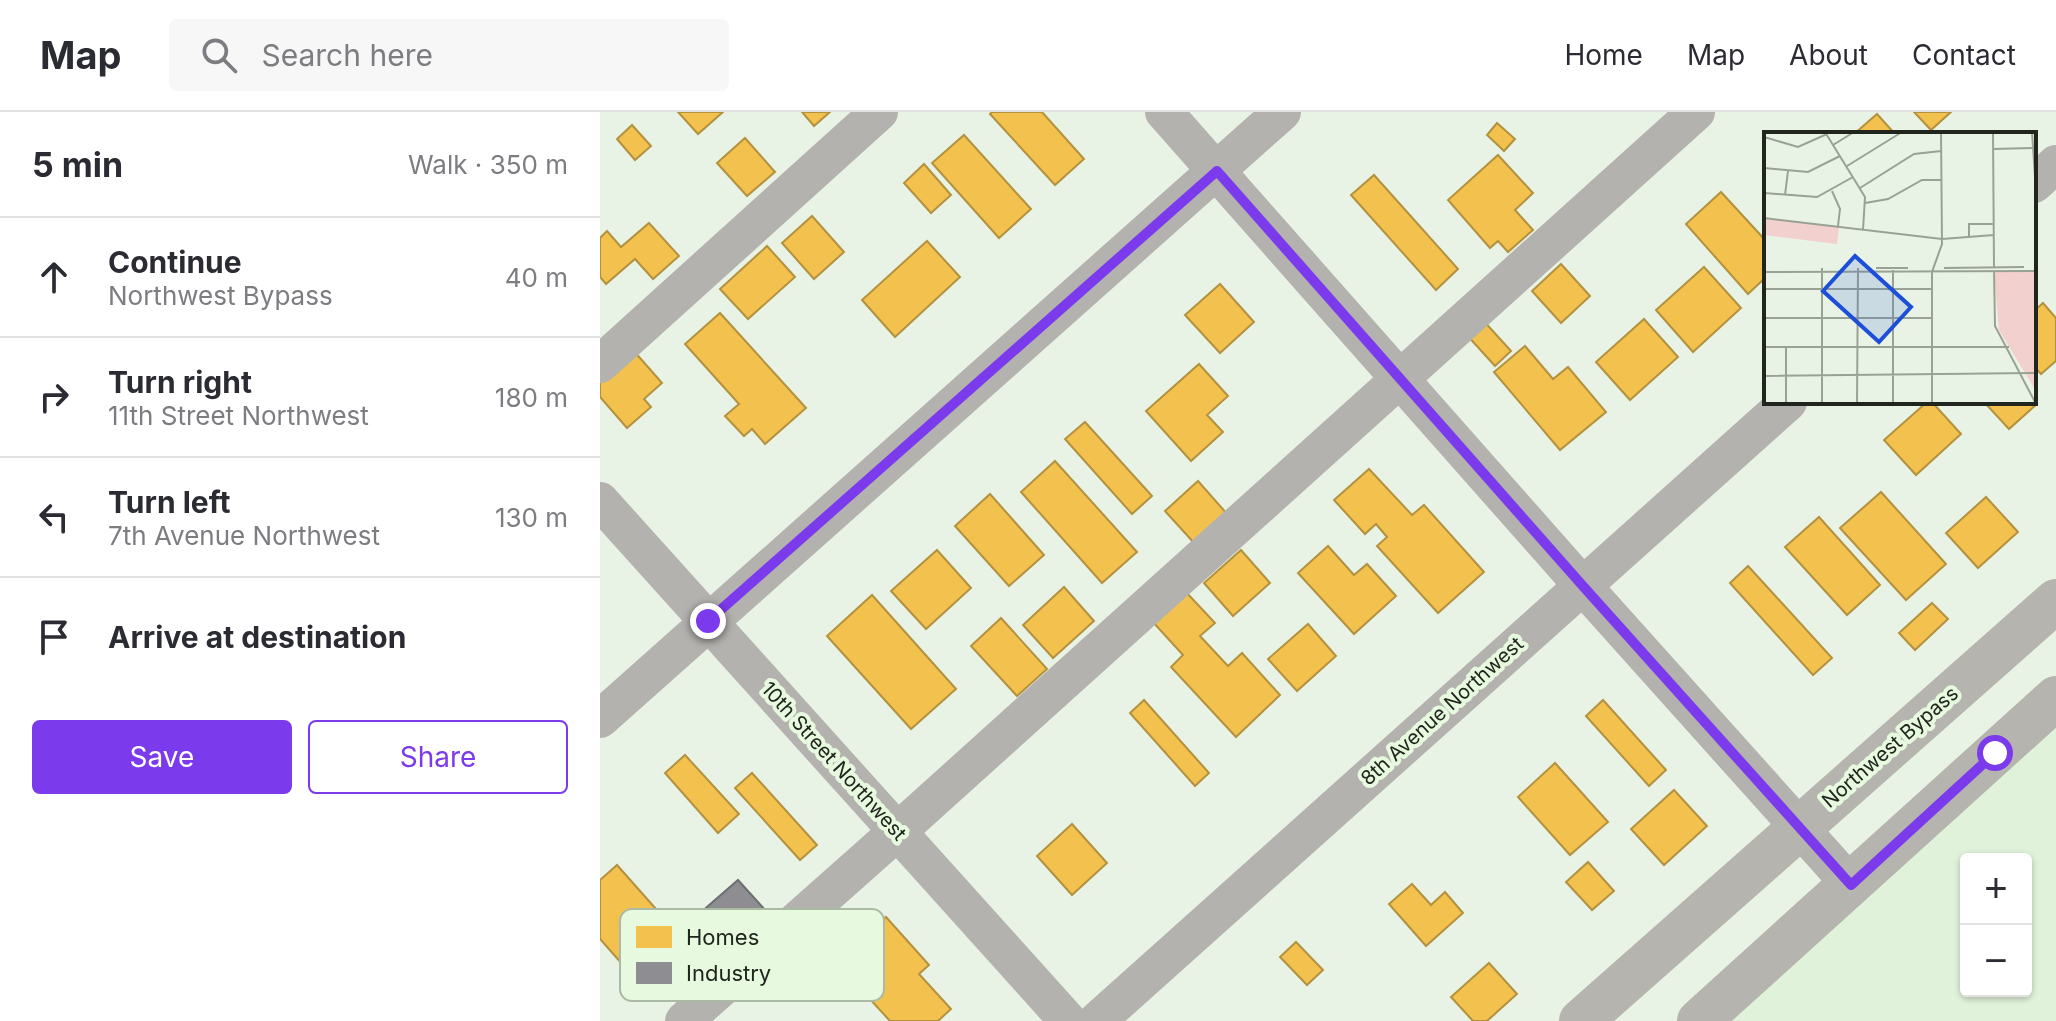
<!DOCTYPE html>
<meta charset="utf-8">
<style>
body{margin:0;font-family:Inter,sans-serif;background:#f7f7f7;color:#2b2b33}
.controls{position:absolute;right:24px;bottom:24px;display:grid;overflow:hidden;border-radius:8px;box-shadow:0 2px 6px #0004}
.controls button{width:72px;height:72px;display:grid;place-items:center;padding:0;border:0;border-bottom:2px solid #e1e1e2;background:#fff;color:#2b2b33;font:40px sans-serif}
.stop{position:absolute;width:24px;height:24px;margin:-18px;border:6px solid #7c3aed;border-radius:50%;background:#fff}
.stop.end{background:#7c3aed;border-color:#fff;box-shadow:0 2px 8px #0008}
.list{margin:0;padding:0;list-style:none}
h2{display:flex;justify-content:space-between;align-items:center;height:104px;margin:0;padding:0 32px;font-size:34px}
h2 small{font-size:26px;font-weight:400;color:#7c7c81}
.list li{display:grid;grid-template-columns:52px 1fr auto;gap:24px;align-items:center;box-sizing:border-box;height:120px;padding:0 32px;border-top:2px solid #e1e1e2}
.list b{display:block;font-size:30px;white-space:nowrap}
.list p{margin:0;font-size:26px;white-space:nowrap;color:#7c7c81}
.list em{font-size:26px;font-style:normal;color:#7c7c81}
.actions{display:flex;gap:16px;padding:24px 32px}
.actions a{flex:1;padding:18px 0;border:2px solid #7c3aed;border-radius:8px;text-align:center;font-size:28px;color:#7c3aed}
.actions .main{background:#7c3aed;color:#fff}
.icon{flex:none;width:44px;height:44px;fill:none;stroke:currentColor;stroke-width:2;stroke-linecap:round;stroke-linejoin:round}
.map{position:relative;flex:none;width:1456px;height:909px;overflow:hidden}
header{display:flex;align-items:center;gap:48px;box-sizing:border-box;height:112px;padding:0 40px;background:#fff;border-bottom:2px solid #e1e1e2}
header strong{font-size:38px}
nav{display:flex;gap:44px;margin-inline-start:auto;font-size:28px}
.search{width:560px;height:72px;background:#f7f7f7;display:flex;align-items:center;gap:20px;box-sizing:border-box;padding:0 28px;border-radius:8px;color:#7c7c81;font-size:30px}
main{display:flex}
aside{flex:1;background:#fff}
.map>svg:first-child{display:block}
.built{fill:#e1f2db;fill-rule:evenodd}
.homes{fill:#f2c14e;stroke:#b3923f;stroke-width:2}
.industry{fill:#8d8d92;stroke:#6c6e6f;stroke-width:2}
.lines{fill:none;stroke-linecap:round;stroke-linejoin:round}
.minor{stroke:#b4b2af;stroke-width:38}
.major{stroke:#b5b4af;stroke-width:44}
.route{stroke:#7c3aed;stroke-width:10}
.labels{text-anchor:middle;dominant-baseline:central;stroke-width:8;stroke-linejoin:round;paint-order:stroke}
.street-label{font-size:20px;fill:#20261d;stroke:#e7f9df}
.inset-road{fill:none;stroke:#99a195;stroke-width:2}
.view{fill:#1d4ed8;fill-opacity:0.15;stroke:#1d4ed8;stroke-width:4}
.inset-edge{fill:none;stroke:#20261d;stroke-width:4}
.key{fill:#e7f9df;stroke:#abbaa5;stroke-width:2}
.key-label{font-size:22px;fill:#20261d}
</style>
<header>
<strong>Map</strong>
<div class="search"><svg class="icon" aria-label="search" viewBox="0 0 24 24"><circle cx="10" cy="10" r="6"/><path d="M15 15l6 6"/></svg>Search here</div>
<nav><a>Home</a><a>Map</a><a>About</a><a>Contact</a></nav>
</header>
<main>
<aside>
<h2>5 min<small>Walk · 350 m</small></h2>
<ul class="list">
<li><svg class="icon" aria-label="ahead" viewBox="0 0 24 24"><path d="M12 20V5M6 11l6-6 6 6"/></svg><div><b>Continue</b><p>Northwest Bypass</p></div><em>40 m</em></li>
<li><svg class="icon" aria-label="right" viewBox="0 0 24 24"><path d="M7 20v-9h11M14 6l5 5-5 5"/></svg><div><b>Turn right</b><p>11th Street Northwest</p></div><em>180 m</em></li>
<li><svg class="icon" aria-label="left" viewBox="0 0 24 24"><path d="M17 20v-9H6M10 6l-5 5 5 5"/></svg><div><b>Turn left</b><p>7th Avenue Northwest</p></div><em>130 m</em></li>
<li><svg class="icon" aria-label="arrive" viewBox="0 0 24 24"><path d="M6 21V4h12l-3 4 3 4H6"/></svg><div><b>Arrive at destination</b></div></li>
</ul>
<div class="actions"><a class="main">Save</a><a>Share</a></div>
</aside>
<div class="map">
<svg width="1456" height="909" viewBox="0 0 1456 909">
<rect width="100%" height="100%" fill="#e9f3e5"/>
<path class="built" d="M 1456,586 L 1456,909 L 1100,909 ZM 1366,747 L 1426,747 L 1426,879 L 1366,879 Z"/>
<g class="homes">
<path d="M 78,0 L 123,0 L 98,22 Z"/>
<path d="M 202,0 L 230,0 L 214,14 Z"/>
<path d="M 392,0 L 442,0 L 484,47 L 455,73 L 390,2 Z"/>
<path d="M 1314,0 L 1351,0 L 1331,18 Z"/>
<path d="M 1277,2 L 1295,22 L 1254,22 Z"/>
<path d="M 897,11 L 915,27 L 904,39 L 887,23 Z"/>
<path d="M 32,13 L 51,34 L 35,48 L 17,27 Z"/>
<path d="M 364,23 L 431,97 L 399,126 L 332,51 Z"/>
<path d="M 145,26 L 175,60 L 147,84 L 117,51 Z"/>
<path d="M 898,43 L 933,81 L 915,98 L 933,118 L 908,140 L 898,129 L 890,136 L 848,88 Z"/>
<path d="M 324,52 L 351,83 L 331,101 L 304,71 Z"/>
<path d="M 774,63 L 858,157 L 836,178 L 751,83 Z"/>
<path d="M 1121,80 L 1166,129 L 1166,165 L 1148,182 L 1086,112 Z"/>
<path d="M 212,104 L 244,140 L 214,167 L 182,131 Z"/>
<path d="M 49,111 L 79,144 L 53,167 L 35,147 L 6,172 L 0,165 L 0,126 L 7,119 L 21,135 Z"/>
<path d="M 327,129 L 360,165 L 295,225 L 262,188 Z"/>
<path d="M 167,134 L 195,165 L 148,207 L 120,177 Z"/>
<path d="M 961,152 L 990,184 L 961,211 L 932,179 Z"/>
<path d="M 1104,155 L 1141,196 L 1093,240 L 1056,198 Z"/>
<path d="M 620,172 L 654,210 L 620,241 L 585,203 Z"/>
<path d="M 1443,191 L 1456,206 L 1456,249 L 1441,262 L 1434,254 L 1434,199 Z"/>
<path d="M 120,201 L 206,296 L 165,332 L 152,317 L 144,324 L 125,304 L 139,292 L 85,232 Z"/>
<path d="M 881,206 L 911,239 L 895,254 L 865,221 Z"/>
<path d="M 1044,207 L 1078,245 L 1030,288 L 996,250 Z"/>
<path d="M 925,234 L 953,267 L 968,255 L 1006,300 L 960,338 L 894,260 Z"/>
<path d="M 33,238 L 62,271 L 44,287 L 51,295 L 27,316 L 0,285 L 0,268 Z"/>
<path d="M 599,252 L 628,284 L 607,303 L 623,320 L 591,349 L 546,299 Z"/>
<path d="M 1434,289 L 1437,292 L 1409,317 L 1384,290 Z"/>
<path d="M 1327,290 L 1332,290 L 1361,322 L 1316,363 L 1284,328 Z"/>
<path d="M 485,310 L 552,384 L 532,402 L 465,327 Z"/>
<path d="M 455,349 L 537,440 L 502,471 L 421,380 Z"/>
<path d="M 769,357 L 812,403 L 824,393 L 884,460 L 838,501 L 777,434 L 787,425 L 776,412 L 765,422 L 734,388 Z"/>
<path d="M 598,369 L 628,403 L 595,432 L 565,399 Z"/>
<path d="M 1281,380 L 1346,452 L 1306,488 L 1240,416 Z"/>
<path d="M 390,382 L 444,443 L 409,474 L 355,414 Z"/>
<path d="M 1386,385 L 1418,420 L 1378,456 L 1346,421 Z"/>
<path d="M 1219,405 L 1280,473 L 1247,503 L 1185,435 Z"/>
<path d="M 728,434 L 754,463 L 767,452 L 796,484 L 754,522 L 698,461 Z"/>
<path d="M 337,438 L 371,476 L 326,517 L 291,479 Z"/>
<path d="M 641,438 L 670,471 L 633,504 L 604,471 Z"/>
<path d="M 1148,454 L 1232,546 L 1213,563 L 1130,471 Z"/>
<path d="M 464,475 L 494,509 L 453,546 L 423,513 Z"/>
<path d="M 585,479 L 615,511 L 600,524 L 628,554 L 642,541 L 680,583 L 636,625 L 571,555 L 583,543 L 552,509 Z"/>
<path d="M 272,483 L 356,577 L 311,617 L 227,524 Z"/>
<path d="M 1332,491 L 1348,507 L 1315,538 L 1299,521 Z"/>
<path d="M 401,506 L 447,557 L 417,584 L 371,534 Z"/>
<path d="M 708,512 L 736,544 L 697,579 L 668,547 Z"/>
<path d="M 544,588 L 609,661 L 595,674 L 530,601 Z"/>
<path d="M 1003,588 L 1066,658 L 1049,674 L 986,604 Z"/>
<path d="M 85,643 L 139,702 L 118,721 L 65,661 Z"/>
<path d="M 955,651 L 1008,710 L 970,743 L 918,685 Z"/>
<path d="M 152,661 L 217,733 L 200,748 L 135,676 Z"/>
<path d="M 1074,678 L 1107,714 L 1064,753 L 1031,717 Z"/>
<path d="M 472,712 L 507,751 L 472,783 L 437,744 Z"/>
<path d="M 988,750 L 1014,779 L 992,798 L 966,770 Z"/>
<path d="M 17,753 L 95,841 L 66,867 L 41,837 L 23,853 L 0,827 L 0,768 Z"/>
<path d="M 812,772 L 831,793 L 845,780 L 863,801 L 826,834 L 789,792 Z"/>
<path d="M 286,805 L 329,853 L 319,862 L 351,897 L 338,909 L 290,909 L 236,850 Z"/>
<path d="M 696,830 L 723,858 L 707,873 L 680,845 Z"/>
<path d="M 889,851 L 917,882 L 887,909 L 873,909 L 851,885 Z"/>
</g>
<path class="industry" d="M 138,768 L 167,800 L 130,834 L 100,801 Z"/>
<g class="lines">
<g class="minor">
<path d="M 564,0 L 982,473 L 1251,773"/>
<path d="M 1434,72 L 1456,52"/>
<path d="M 0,252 L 279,0"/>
<path d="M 0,389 L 468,909"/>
<path d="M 0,607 L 682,0"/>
<path d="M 84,909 L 298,719 L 1096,0"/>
<path d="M 497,909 L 1188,290"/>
</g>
<g class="major">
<path d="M 981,909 L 1456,489"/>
<path d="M 1099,909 L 1456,586"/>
</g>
</g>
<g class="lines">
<path class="route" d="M 108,509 L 617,59 L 982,473 L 1251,773 L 1395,641"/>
</g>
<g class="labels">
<g class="street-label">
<text transform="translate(842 599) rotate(-42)">8th Avenue Northwest</text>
<text transform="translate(1290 635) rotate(-41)">Northwest Bypass</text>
<text transform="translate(234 649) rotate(48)">10th Street Northwest</text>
</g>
</g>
<g transform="translate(1164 20)">
<rect width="272" height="272" fill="#e9f3e5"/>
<path d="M 0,86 L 75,95 L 73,112 L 0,103 ZM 272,139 L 272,259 L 235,198 L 230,140 Z" fill="#f2d0cd"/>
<path class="inset-road" d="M 61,0 L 101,65 L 99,98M 229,0 L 230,136M 268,0 L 272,60M 0,5 L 34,15 L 63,2M 69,13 L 90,0M 229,17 L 268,16M 83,34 L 138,0M 0,36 L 44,40 L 76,24M 96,56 L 150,22 L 177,19M 68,59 L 76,77 L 74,94M 0,61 L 53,65 L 89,45M 21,63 L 24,39M 101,71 L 124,67 L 158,48 L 177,48M 0,86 L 178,107 L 230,103M 205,104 L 205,92 L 230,92M 112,136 L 144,136M 180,136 L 260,135M 230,139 L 231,194 L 272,272M 0,140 L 272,139M 0,157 L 168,157M 0,186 L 168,186M 0,215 L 245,215M 22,215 L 22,272M 0,244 L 272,241M 58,272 L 58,136M 93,272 L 94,136M 129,272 L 129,138M 168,272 L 168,140 L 178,112 L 177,0"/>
<path class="view" d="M 91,124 L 147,175 L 115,210 L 59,159 Z"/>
<rect width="272" height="272" class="inset-edge"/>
</g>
<rect x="20" y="797" width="264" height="92" rx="12" class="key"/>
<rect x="36" y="814" width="36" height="22" fill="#f2c14e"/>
<rect x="36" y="850" width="36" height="22" fill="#8d8d92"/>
<g class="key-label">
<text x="86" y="833">Homes</text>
<text x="86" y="869">Industry</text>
</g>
</svg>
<div class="controls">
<button>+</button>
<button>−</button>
</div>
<div class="stop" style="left:1395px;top:641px"></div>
<div class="stop end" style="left:108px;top:509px"></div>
</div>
</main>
